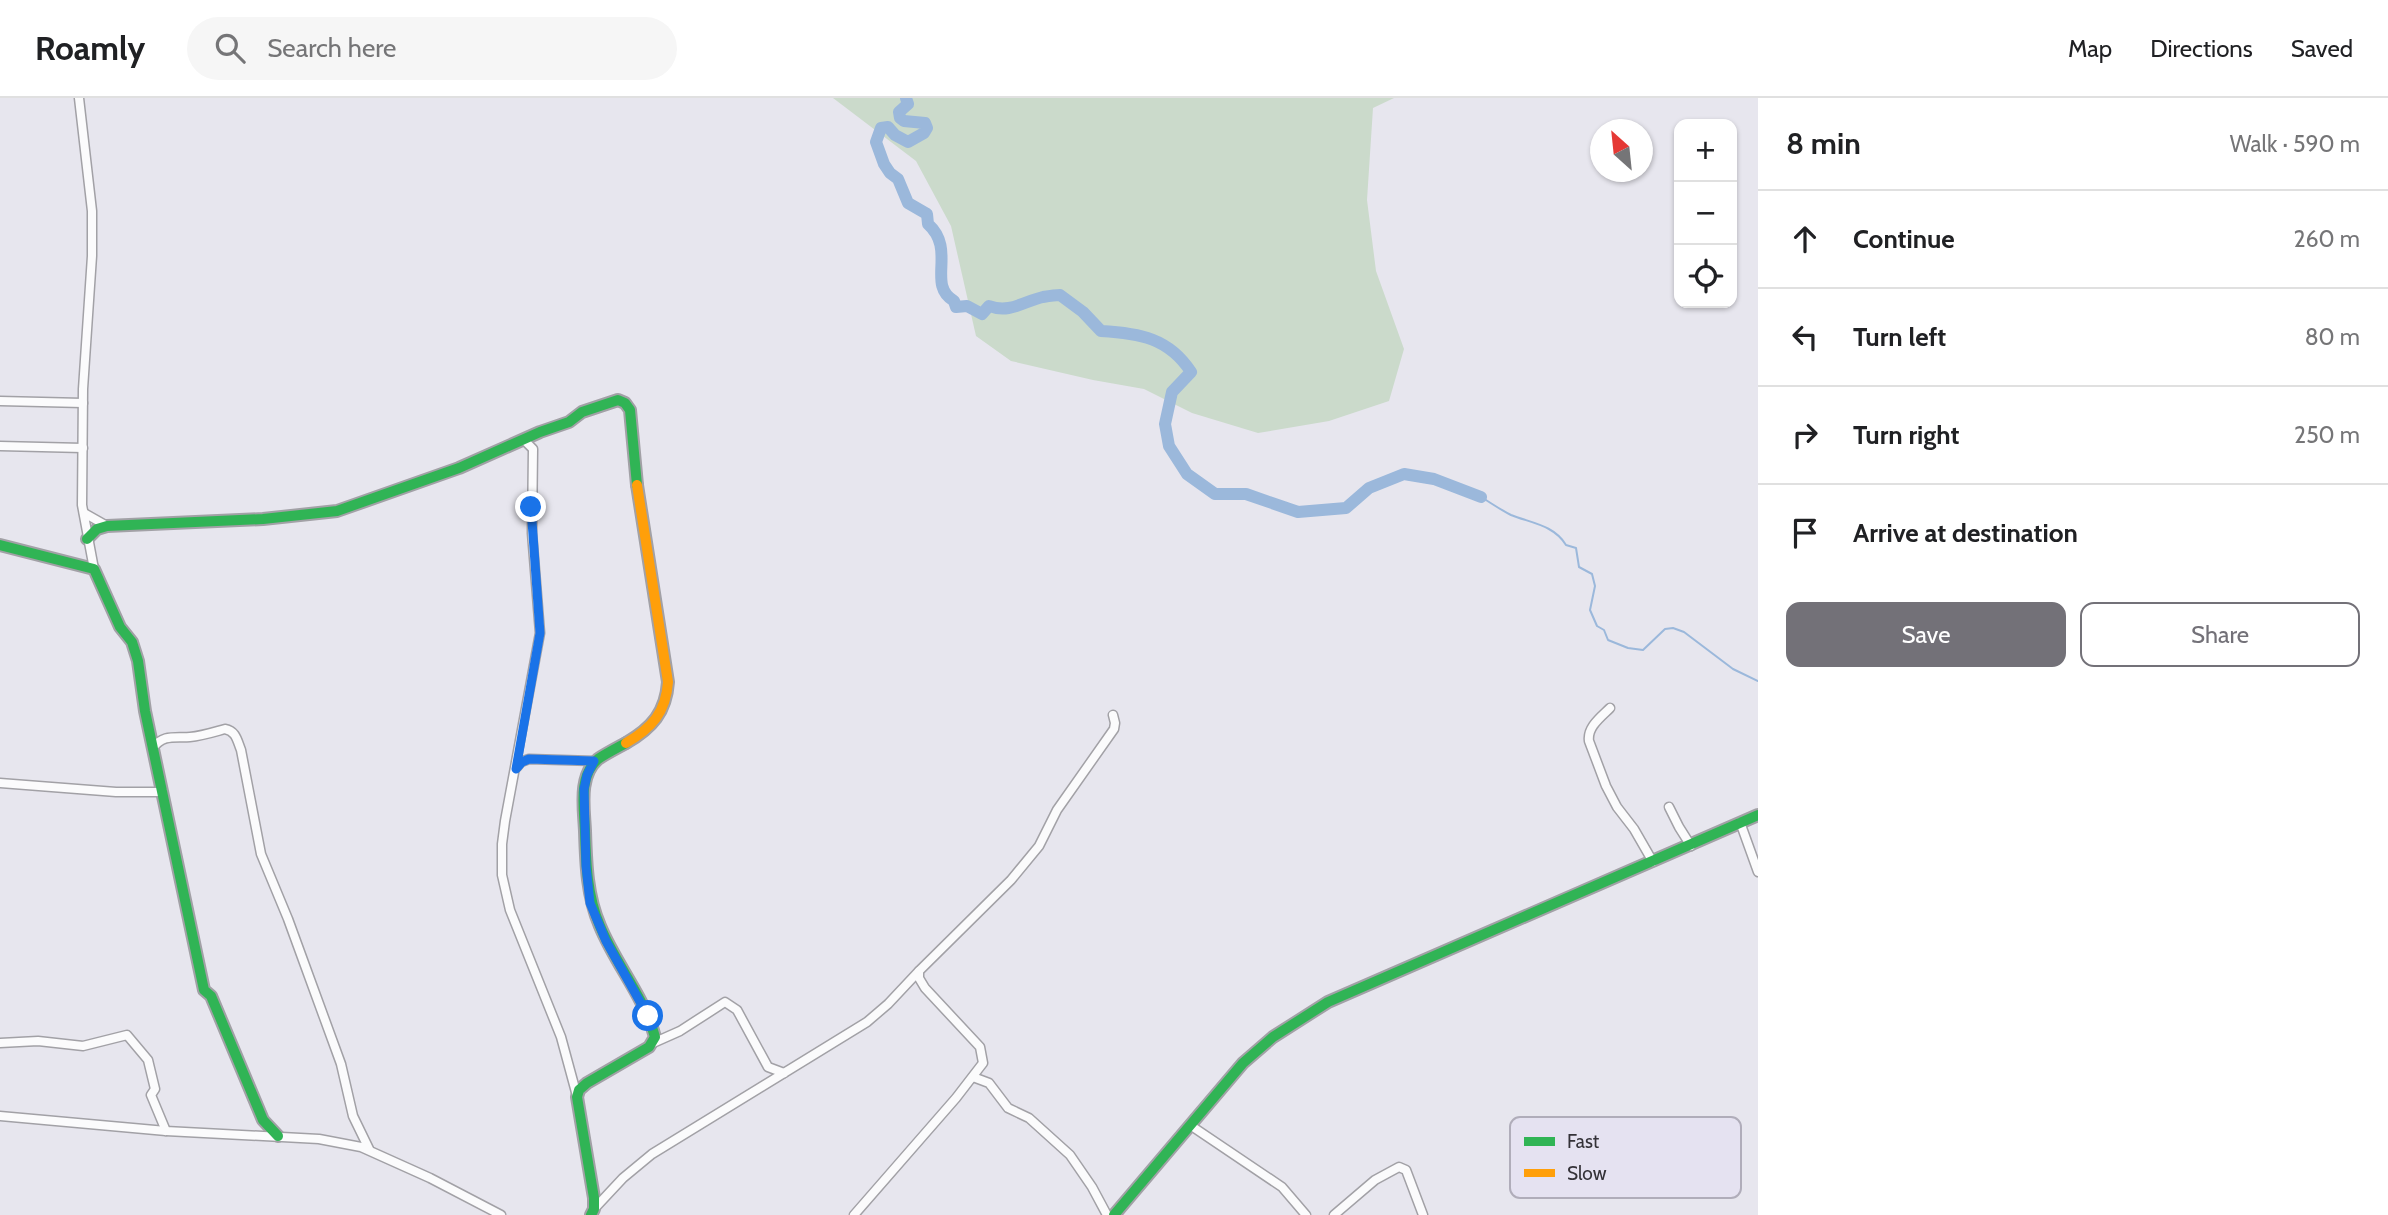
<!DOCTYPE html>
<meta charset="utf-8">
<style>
body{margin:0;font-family:Cabin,sans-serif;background:#f6f6f6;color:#202124}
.controls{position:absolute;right:21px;top:21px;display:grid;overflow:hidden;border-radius:14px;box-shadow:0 2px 5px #0004}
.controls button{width:63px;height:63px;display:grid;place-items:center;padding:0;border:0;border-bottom:2px solid #e0e0e0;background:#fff;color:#202124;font:35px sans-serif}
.compass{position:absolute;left:1590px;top:21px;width:63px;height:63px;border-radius:50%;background:#fff;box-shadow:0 2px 5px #0004;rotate:333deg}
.stop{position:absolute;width:21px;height:21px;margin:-16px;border:5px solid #1a73e8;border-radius:50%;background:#fff}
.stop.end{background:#1a73e8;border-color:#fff;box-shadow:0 2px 7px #0008}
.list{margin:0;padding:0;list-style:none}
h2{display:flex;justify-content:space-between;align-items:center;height:91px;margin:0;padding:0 28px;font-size:30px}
h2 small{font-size:23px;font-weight:400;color:#757577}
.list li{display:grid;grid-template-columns:46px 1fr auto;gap:21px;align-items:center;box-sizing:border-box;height:98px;padding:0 28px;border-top:2px solid #e0e0e0}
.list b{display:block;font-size:26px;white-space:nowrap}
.list em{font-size:23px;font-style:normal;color:#757577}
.actions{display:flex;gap:14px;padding:21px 28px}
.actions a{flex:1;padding:16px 0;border:2px solid #737178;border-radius:14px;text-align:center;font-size:24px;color:#737178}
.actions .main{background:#737178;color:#fff}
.icon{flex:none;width:38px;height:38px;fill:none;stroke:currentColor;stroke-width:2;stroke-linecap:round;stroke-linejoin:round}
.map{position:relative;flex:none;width:1758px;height:1117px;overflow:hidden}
header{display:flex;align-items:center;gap:42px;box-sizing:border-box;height:98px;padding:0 35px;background:#fff;border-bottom:2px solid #e0e0e0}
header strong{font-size:33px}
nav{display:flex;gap:38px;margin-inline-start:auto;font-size:24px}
.search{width:490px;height:63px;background:#f6f6f6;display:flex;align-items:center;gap:18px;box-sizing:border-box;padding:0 24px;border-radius:38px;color:#757577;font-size:26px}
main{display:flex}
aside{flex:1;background:#fff}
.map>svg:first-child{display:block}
.green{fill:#cbdacb}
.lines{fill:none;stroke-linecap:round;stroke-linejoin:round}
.stream{stroke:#9bb8db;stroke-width:2}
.river{stroke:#9bb8db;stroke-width:12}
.street-casing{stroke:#a2a1a6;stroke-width:11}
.fast-casing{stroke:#a2a1a6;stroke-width:14}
.slow-casing{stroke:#a2a1a6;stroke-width:14}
.street{stroke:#fbfbfc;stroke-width:8}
.fast{stroke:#30b455;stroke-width:10}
.slow{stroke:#ff9f0a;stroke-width:10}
.route{stroke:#1a73e8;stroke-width:9}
.key{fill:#e5e2f1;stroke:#b0adba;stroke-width:2}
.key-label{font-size:19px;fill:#343238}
</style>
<header>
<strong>Roamly</strong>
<div class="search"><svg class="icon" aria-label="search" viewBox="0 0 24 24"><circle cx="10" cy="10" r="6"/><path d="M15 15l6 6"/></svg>Search here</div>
<nav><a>Map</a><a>Directions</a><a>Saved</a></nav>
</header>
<main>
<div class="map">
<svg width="1758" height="1117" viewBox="0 0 1758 1117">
<rect width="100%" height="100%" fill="#e7e6ee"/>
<path class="green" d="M 833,0 L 1394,0 L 1373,10 L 1367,102 L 1376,173 L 1404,251 L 1389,303 L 1329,323 L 1258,335 L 1192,315 L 1144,291 L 1093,282 L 1011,263 L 976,238 L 951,128 L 916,63 Z"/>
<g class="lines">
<path class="stream" d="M 1481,399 C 1491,405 1501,412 1511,417 C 1531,425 1554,427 1566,447 L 1576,450 L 1579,469 L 1592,476 L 1595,488 L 1590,512 L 1597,528 L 1604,532 L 1608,542 L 1628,550 L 1643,552 L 1665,531 L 1673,530 L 1684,534 L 1733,571 L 1758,583"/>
<path class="river" d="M 906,0 L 908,6 L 899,14 L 900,20 L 904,23 L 925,25 L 927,30 L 924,35 L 908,44 L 895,37 L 888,29 L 881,30 L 876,44 L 884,66 L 890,75 L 898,81 L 908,105 L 927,116 L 928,126 C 957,152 926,187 954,203 L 956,209 L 967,208 L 982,216 L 989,208 C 1010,216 1024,203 1043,199 C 1049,198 1055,197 1060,197 L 1083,214 L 1101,233 C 1139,235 1169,240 1191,274 L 1172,294 L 1165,326 L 1169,348 L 1187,376 L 1215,396 L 1246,396 L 1298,414 L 1346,410 L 1369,390 L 1404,376 L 1434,381 L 1481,399"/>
<g class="street-casing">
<g id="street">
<path d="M 79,0 L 92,113 L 92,158 L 83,291 L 82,407 L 94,471"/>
<path d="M 0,303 L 83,305"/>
<path d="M 521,343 L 525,343 L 533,351 L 532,435 L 540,535 L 505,723 L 502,746 L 502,777 L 510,812 L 561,939 L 577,998"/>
<path d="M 0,348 L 83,350"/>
<path d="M 84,415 L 107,428"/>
<path d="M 1610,610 C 1601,619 1587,629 1589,643 L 1606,688 L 1617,709 L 1634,731 L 1653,764"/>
<path d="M 153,650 C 163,636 175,640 190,639 C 202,638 214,634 225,631 C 236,633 237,642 241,652 L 261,756 L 288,821 L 341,966 L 353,1018 L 369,1051"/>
<path d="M 517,669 L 521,664 L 529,661 L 594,663"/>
<path d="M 0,685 L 116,694 L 163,694"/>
<path d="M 1669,709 L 1679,729 L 1691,748"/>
<path d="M 1740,724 L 1758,774"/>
<path d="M 0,945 L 38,943 L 83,948 L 127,937 L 148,962 L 155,991 L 151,997 L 166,1033"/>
<path d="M 653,945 L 680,933 L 725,904 L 737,912 L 768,969 L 784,975"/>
<path d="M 973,979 L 989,985 L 1008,1010 L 1029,1020 L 1070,1057 L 1092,1089 L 1107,1117"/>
<path d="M 0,1018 L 166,1033 L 319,1041 L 361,1049 L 430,1080 L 501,1117"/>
<path d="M 1190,1027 L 1282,1089 L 1306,1117"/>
<path d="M 594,1111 L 623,1080 L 652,1056 L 867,924 L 888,906 L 919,873"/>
<path d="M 854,1117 L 956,1000 L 983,965 L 980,949 L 925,890 L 919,880 L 919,873 L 1011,782 L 1039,748 L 1057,712 L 1114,631 L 1115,625 L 1113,617"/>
<path d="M 1334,1117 L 1375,1082 L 1399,1069 L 1406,1072 L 1423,1117"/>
</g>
</g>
<g class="fast-casing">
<g id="fast">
<path d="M 87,441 L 97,431 L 107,428 L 263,421 L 337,413 L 459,370 L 540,334 L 569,324 L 582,314 L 618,302 L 625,305 L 630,312 L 637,387"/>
<path d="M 0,447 L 94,471 L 120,529 L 132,544 L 138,563 L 145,613 L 204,892 L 211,898 L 263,1022 L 278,1038"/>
<path d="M 591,1117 L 594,1111 L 594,1100 L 577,999 L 579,992 L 587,985 L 649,949 L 655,939 C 644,898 616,867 600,828 C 587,798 586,766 585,733 C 584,710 578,678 598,661 C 607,655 617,650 626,645"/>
<path d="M 1114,1117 L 1243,965 L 1273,939 L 1328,904 L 1758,717"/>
</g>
</g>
<g class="slow-casing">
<path id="slow" d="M 626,645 C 652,630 666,614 668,584 L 637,387"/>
</g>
<use href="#street" class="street"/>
<use href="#fast" class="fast"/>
<use href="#slow" class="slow"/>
</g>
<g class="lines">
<path class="route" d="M 531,409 L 540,535 L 516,671 L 522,664 L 529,661 L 594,663 L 587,677 L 584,691 L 586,768 L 590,805 L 606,843 L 648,918"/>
</g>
<rect x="1510" y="1019" width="231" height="81" rx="10" class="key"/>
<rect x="1524" y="1039" width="31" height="9" fill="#30b455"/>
<rect x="1524" y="1071" width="31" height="8" fill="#ff9f0a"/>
<g class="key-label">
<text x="1567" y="1050">Fast</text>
<text x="1567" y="1082">Slow</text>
</g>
</svg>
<div class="controls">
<button>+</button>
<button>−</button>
<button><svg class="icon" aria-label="locate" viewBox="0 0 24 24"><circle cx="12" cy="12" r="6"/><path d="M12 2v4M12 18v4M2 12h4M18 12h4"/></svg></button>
</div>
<svg class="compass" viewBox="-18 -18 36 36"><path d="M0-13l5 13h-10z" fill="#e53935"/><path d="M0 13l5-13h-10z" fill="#757577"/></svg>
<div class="stop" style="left:648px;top:918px"></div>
<div class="stop end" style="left:531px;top:409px"></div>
</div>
<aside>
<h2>8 min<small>Walk · 590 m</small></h2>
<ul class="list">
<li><svg class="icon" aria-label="ahead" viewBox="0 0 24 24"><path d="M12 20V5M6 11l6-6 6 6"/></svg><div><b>Continue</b></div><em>260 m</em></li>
<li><svg class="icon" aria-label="left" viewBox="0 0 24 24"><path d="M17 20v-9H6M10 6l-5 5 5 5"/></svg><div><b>Turn left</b></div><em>80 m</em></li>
<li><svg class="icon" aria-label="right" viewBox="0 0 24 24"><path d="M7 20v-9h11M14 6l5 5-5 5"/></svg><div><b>Turn right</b></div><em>250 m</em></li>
<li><svg class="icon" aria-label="arrive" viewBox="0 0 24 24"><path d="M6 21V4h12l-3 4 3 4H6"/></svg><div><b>Arrive at destination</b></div></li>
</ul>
<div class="actions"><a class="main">Save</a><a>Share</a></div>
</aside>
</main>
